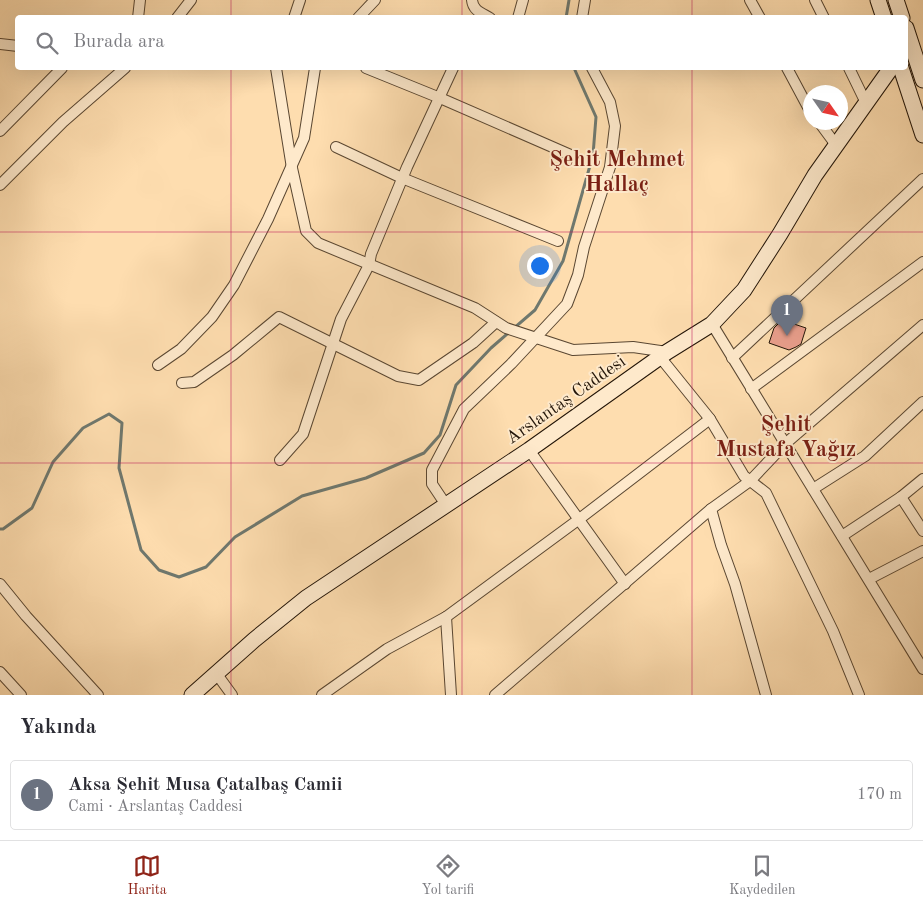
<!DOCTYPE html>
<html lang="tr">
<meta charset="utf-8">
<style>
body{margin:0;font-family:"Old Standard TT",serif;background:#f7f7f7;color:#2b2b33}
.compass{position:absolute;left:803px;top:85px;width:45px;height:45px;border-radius:50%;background:#fff;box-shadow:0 5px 20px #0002;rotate:124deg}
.you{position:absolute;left:539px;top:265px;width:18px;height:18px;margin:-12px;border:4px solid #fff;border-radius:50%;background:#1a73e8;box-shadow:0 0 0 8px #1a73e833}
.badge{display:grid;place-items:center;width:32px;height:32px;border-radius:50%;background:#8f2418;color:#fff;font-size:16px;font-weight:700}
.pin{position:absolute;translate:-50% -41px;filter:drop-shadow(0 1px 2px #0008)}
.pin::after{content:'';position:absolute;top:26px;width:18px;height:15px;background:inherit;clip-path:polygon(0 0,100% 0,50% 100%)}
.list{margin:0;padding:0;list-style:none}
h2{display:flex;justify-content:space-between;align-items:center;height:65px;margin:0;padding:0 20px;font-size:21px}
h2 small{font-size:16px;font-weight:400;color:#7c7c81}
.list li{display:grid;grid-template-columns:32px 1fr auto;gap:15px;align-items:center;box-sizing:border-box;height:70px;margin:0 10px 10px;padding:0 10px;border:1px solid #e1e1e2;border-radius:5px}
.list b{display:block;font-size:19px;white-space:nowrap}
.list p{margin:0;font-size:16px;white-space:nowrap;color:#7c7c81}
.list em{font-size:16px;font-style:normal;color:#7c7c81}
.icon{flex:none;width:28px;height:28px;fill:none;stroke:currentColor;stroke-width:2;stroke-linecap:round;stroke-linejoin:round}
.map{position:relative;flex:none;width:923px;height:695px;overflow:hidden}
.search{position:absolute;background:#fff;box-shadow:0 5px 20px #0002;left:15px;right:15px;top:15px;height:55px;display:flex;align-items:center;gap:12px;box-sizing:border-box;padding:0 18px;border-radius:5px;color:#7c7c81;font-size:19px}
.sheet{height:145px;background:#fff}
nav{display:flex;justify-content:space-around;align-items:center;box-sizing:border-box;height:70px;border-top:1px solid #e1e1e2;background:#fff;font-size:14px;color:#7c7c81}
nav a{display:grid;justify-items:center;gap:2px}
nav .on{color:#8f2418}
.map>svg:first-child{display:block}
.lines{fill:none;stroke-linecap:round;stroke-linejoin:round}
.stream{stroke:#6f786e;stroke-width:3}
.building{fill:#ea9f8d;stroke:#231508}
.street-casing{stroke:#5a4732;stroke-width:12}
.secondary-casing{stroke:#231508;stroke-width:17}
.street{stroke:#fee9cb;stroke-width:10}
.secondary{stroke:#fee9cb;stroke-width:15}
.grid{fill:none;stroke:#c2185b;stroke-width:1;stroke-opacity:0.55}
.labels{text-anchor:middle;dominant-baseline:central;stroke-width:4;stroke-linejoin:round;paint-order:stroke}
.street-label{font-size:18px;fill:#231508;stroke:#fee9cb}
.district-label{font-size:22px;font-weight:bold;fill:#7a1f14;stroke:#fee9cb}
</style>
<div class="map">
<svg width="923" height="695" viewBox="0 0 923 695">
<rect width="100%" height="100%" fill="#feddaf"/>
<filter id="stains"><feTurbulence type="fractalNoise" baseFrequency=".004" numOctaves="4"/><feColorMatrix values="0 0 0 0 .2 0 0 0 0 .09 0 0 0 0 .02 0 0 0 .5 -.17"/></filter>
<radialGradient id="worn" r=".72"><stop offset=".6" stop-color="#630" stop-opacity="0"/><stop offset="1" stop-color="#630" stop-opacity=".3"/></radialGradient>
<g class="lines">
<g class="stream">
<path d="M 566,18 L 569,0"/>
<path d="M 0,529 L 3,529 L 32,508 L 53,462 L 83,428 L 109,414 L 122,423 L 119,468 L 141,550 L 159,570 L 179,577 L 206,567 L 235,537 L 302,496 L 366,478 L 424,453 L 440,435 L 456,385 L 491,348 L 535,310 L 563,261 L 593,155 L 596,117 L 574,68"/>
</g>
</g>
<path class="building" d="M 782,320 L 806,328 L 801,344 L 796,347 L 789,350 L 769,343 L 774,328 Z"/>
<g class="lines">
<g class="street-casing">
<g id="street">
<path d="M 472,0 C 473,11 482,13 490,18"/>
<path d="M 750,0 L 760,18"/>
<path d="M 815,0 L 824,18"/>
<path d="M 138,18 L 140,0"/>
<path d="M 177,18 L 191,0"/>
<path d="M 294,18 L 300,0"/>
<path d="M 358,18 L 375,0"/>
<path d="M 518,18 L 523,0"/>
<path d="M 582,18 L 585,0"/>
<path d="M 0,44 L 18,46"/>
<path d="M 276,68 L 292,168 L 306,231 L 318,243 L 475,308 L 506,328 L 573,350 L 633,347 L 667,352"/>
<path d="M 366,68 L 440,98 L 573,156"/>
<path d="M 787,68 L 810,111"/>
<path d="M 849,68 L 866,103"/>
<path d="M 819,122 L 836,145"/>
<path d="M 0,131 L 62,68"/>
<path d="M 336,147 L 402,178 L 558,241"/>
<path d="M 0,185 L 63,122 L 125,68"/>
<path d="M 712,324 L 923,669"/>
<path d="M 660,357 L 710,419 L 744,476 L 766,493 L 833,631 L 859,695"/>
<path d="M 732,358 L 923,179"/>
<path d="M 158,365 L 181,349 L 212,317 L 234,285 L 268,219 L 304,138 L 315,68"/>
<path d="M 182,383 L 194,382 L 233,355 L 279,317 L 398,376 L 419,380 L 473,343 L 496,322"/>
<path d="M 751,389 L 923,262"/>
<path d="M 529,450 L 625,584"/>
<path d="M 280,460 L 303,434 L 341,319 L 369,265 L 371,254 L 407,167 L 453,68"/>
<path d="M 813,489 L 865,456 L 923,402"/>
<path d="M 901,497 L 923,531"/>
<path d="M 446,505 L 432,484 L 432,470 L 464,409 L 511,364 L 567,304 L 578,275 L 584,247 L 610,167 L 615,126 L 610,102 L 592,68"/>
<path d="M 711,509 L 721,545 L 735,584 L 766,695"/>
<path d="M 842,536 L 901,497 L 923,479"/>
<path d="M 869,579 L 923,551"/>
<path d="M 0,584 L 26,616 L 98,695"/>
<path d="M 446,617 L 451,695"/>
<path d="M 0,672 L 21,695"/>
<path d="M 216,673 L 232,695"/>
<path d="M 322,695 L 387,649 L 446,617 L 578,520 L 710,419"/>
<path d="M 495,695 L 711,509 L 750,481 L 785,444 L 923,325"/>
</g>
</g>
<g class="secondary-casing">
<g id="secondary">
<path d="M 878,0 L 884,18"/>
<path d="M 896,0 L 902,18"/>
<path d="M 906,28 L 923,80"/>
<path d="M 901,68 L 923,135"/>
<path d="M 192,695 L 254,640 L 306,598 L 529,450 L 667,352 L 712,324 L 744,290 L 780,234 L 815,175 L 891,68"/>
</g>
</g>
<use href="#street" class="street"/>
<use href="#secondary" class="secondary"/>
</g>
<path class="grid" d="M 231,0 L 231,18M 462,0 L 462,18M 692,0 L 692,18M 231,68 L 231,695M 462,68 L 462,695M 692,68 L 692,695M 0,232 L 923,232M 0,463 L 923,463"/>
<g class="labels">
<g class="street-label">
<text transform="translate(566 400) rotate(-35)">Arslantaş Caddesi</text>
</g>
<g class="district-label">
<text x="617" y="160">Şehit Mehmet<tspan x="617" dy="25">Hallaç</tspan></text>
<text x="786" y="425">Şehit<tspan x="786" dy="25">Mustafa Yağız</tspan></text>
</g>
</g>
<rect width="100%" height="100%" filter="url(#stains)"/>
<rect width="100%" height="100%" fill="url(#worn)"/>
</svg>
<svg class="compass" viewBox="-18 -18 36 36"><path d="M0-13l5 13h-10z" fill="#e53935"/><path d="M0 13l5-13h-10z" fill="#7c7c81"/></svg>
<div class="you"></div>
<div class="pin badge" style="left:787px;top:336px;background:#6b7280">1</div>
<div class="search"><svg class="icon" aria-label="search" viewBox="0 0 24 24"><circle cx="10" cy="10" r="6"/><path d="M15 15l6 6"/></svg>Burada ara</div>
</div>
<section class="sheet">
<h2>Yakında<small></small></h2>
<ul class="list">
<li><span class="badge" style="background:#6b7280">1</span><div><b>Aksa Şehit Musa Çatalbaş Camii</b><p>Cami · Arslantaş Caddesi</p></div><em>170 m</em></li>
</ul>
</section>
<nav>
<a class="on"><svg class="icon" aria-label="map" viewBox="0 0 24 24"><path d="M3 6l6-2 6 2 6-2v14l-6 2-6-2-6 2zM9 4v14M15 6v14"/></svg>Harita</a>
<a><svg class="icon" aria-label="directions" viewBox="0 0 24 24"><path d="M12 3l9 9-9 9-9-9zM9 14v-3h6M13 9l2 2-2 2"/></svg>Yol tarifi</a>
<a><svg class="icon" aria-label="saved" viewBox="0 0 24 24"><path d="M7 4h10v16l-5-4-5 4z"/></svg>Kaydedilen</a>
</nav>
